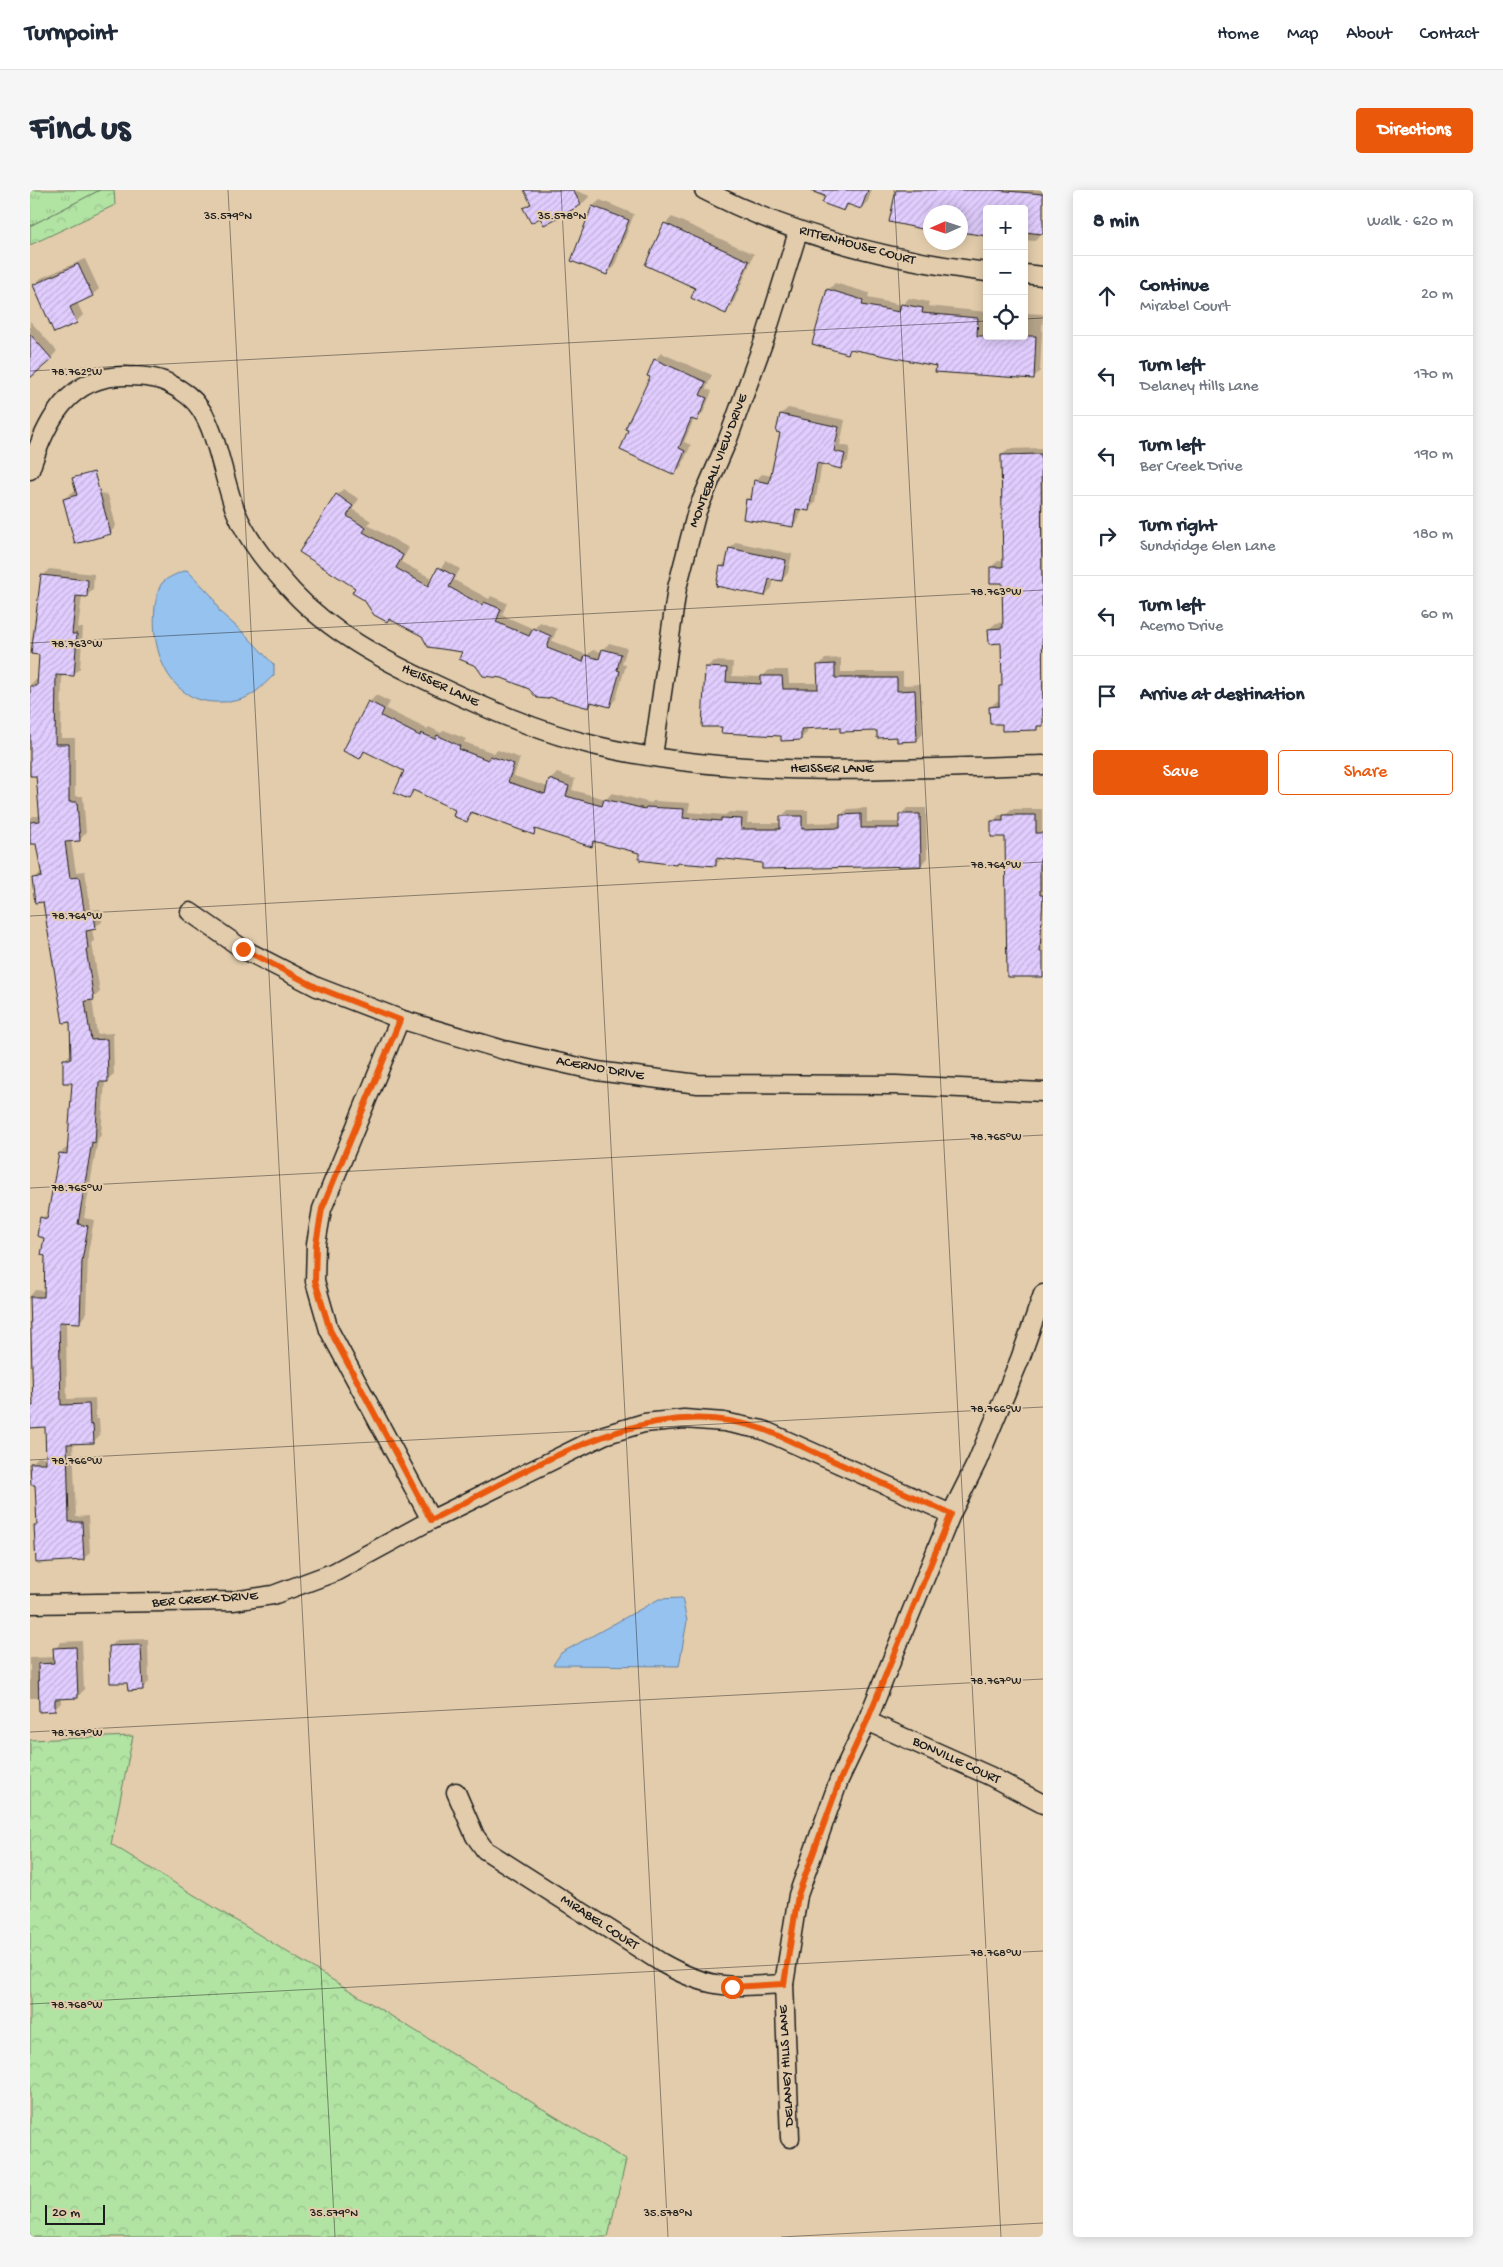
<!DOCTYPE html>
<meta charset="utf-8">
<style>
body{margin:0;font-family:"Gochi Hand",sans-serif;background:#f6f6f7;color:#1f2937}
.controls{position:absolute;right:15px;top:15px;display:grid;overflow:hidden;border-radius:5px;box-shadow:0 2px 12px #0003}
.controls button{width:45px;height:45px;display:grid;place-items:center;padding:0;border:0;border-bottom:1px solid #e0e1e3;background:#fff;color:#1f2937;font:25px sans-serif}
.compass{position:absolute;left:893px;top:15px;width:45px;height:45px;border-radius:50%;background:#fff;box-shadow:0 2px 12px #0003;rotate:267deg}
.scale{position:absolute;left:15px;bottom:12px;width:60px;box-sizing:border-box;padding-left:5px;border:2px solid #1c1c1c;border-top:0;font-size:14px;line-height:18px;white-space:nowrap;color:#1c1c1c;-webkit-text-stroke:4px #e2ccac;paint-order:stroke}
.stop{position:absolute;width:15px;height:15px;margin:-11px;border:4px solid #ea580c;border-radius:50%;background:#fff}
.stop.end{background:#ea580c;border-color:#fff;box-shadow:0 1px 5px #0008}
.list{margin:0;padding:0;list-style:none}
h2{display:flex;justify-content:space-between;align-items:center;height:65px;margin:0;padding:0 20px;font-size:21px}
h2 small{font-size:16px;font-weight:400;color:#747a83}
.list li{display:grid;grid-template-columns:32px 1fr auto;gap:15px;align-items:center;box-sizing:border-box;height:80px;padding:0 20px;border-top:1px solid #e0e1e3}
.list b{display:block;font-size:19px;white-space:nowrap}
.list p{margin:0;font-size:16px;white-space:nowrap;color:#747a83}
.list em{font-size:16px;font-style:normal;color:#747a83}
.actions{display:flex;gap:10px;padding:15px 20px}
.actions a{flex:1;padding:11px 0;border:1px solid #ea580c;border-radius:5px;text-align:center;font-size:18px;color:#ea580c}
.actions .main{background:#ea580c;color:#fff}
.icon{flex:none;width:28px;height:28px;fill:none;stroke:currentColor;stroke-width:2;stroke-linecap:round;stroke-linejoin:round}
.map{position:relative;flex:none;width:1013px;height:2047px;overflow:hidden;border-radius:5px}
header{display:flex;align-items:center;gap:30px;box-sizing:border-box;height:70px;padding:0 25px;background:#fff;border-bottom:1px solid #e0e1e3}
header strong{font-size:24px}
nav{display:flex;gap:28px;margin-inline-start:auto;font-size:18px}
.intro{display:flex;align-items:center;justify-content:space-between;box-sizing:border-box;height:120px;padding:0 30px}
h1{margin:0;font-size:35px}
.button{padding:12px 22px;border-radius:5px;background:#ea580c;color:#fff;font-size:18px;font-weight:700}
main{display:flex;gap:30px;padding:0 30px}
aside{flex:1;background:#fff;border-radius:5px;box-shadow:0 2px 12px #0003}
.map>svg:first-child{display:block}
.grass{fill:url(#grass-tufts);stroke:#668060}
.forest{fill:url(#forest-crowns);stroke:#668060}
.water{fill:#96c2f0;stroke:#65809b}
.shadow{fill:#0003}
.building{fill:url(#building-hatch);stroke:#1c1c1c}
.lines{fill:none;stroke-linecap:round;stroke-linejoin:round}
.minor-casing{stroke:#1c1c1c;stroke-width:21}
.minor{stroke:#e2ccac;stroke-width:18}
.route{stroke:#ea580c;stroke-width:6}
.ticks{fill:none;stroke:#1c1c1c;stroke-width:1;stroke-opacity:0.45}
.labels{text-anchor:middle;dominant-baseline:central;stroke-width:4;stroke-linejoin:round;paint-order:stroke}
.street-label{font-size:14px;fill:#1c1c1c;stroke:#e2ccac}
.ticks-label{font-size:12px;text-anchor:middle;fill:#1c1c1c;stroke:#e2ccac;stroke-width:4;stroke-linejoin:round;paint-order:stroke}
</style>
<header>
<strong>Turnpoint</strong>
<nav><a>Home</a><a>Map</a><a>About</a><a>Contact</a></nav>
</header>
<div class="intro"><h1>Find us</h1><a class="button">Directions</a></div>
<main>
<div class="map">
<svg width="1013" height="2047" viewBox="0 0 1013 2047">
<defs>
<pattern id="grass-tufts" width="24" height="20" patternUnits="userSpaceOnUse" patternTransform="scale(1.25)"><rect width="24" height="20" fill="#b1e3a3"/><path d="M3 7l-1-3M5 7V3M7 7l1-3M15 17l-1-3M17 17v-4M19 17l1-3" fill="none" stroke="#98c28c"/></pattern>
<pattern id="forest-crowns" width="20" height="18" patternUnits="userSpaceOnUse" patternTransform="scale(1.25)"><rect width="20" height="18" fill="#b1e3a3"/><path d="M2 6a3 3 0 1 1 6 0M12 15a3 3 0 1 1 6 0" fill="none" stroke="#98c28c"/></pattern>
<pattern id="building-hatch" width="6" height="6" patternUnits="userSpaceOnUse" patternTransform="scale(1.25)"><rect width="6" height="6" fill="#e1cdfe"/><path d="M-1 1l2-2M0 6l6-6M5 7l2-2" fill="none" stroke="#c0afd9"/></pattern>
</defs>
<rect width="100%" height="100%" fill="#e2ccac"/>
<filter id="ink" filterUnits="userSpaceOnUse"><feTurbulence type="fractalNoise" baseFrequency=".02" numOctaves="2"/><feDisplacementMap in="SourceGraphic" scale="10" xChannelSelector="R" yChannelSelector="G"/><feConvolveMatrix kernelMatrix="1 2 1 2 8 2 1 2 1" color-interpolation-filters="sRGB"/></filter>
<g filter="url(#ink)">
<path class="grass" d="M 0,0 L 70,0 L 0,36 Z"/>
<g class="forest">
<path d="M 70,0 L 84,0 L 85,15 L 0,55 L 0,36 Z"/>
<path d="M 103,1546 L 81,1654 L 596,1970 L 578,2047 L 0,2047 L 0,1550 Z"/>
</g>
<g class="water">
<path d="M 157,380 L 182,406 L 190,422 L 217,446 L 244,475 L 244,485 C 236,492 227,503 217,507 C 210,511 199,512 191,512 C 139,515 120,460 125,417 C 126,410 128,397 133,392 C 140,386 149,383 157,380 Z"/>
<path d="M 652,1408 L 657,1431 L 649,1476 L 523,1475 L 531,1463 L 629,1409 Z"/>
</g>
<g class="shadow">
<path d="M 495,0 L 544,0 L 560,6 L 554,12 L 514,33 L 511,27 L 494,19 L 501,11 Z"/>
<path d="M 776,0 L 842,0 L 838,11 L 831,18 L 820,14 L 814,20 L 795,8 Z"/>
<path d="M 868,0 L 1013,0 L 1013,42 L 1005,51 L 994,50 L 994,19 L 901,22 L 901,35 L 896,39 Z"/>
<path d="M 570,10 L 604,24 L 584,77 L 577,84 L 563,16 Z"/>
<path d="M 642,27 L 724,64 L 702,116 L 696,122 L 666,98 L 635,34 Z"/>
<path d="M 55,69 L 69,99 L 62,105 L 47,112 L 53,125 L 47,131 L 38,111 L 36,112 L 45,131 L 47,131 L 25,142 L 4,95 L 11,88 Z"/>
<path d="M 805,93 L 839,103 L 838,108 L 872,115 L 879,108 L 899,112 L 898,116 L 957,122 L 957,146 L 994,146 L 994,123 L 1013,124 L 1010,181 L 1003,188 L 907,175 L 822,159 L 818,163 L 798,100 Z"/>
<path d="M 0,131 L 27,161 L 21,168 L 0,179 Z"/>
<path d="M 631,163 L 682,185 L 676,199 L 682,201 L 673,223 L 666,230 L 664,229 L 654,252 L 661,255 L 651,277 L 645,283 L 621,187 L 625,170 Z"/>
<path d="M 758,218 L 815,230 L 810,255 L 820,257 L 818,271 L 811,277 L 792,273 L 785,313 L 778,320 L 771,319 L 769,329 L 763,336 L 717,310 L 723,303 L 725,291 L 732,284 L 742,286 L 751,242 L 748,241 L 751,224 Z"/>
<path d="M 1013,258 L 1013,534 L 1006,538 L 960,517 L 967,511 L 970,510 L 970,497 L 974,493 L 972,452 L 959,439 L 966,433 L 974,432 L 974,392 L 961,377 L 968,371 L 974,371 L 972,265 L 978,259 Z"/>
<path d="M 54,299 L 78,305 L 86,336 L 80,343 L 34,309 L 41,303 Z"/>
<path d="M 313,299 L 329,309 L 322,319 L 341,331 L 338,335 L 379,358 L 371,372 L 403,389 L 416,371 L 430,379 L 424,390 L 459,409 L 461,406 L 477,413 L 472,425 L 504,439 L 510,432 L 527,439 L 522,451 L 557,465 L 563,460 L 572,462 L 579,453 L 597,458 L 592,474 L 596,475 L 586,509 L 579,516 L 564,512 L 559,517 L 500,498 L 434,461 L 393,446 L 327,398 L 307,305 Z"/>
<path d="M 706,352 L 762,364 L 758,383 L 752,390 L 744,388 L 742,398 L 735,405 L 691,377 L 697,370 L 700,359 Z"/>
<path d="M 19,379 L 64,384 L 63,400 L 56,406 L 52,406 L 48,438 L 53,438 L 50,478 L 43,485 L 32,484 L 31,548 L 45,548 L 45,606 L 53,606 L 56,643 L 50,649 L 41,650 L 46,682 L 55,681 L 61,720 L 70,719 L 72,732 L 62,739 L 64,751 L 62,753 L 70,802 L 62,809 L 67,844 L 83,843 L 84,884 L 75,891 L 71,945 L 68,949 L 54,1028 L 64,1030 L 58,1063 L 56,1125 L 50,1131 L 36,1131 L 37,1209 L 65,1208 L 66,1229 L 69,1229 L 70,1245 L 63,1252 L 43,1253 L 46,1327 L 58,1326 L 60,1362 L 54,1369 L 5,1335 L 8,1332 L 6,1293 L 1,1274 L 8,1267 L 17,1267 L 16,1236 L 0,1217 L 4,1213 L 0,1106 L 5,1100 L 15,1101 L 15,1047 L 12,1028 L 20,1022 L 30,963 L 38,957 L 43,892 L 34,870 L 42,863 L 41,831 L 14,710 L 3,689 L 12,682 L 7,653 L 0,653 L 0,629 L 3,626 L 11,626 L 7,585 L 0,585 L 0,495 L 5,490 L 8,490 L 13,386 Z"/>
<path d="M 811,468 L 811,482 L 873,482 L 873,495 L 891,494 L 893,544 L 887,550 L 848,539 L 811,536 L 777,537 L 777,543 L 770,549 L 752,544 L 693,536 L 676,478 L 683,471 L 703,472 L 702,486 L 732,487 L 739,480 L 758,480 L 759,493 L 789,493 L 788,476 L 795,469 Z"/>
<path d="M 346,505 L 360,512 L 356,519 L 397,539 L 399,537 L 411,543 L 414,540 L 436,549 L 434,552 L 464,563 L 468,560 L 490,568 L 484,586 L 518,597 L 520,590 L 527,583 L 545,589 L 542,600 L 576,609 L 582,603 L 621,613 L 623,611 L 660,613 L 658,622 L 695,625 L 699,622 L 718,623 L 717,633 L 751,633 L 751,627 L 758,620 L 778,620 L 778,633 L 811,632 L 811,625 L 818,619 L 837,618 L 837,632 L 871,632 L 870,625 L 877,618 L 896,618 L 897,668 L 891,675 L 733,672 L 692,668 L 685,675 L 611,662 L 567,651 L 561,656 L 508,639 L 503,643 L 444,622 L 437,630 L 427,619 L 385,600 L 378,608 L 376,581 L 336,561 L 330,568 L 315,560 L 340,512 Z"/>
<path d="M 981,619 L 1012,619 L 1013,786 L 978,786 L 976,646 L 962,632 L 969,625 L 975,625 Z"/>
<path d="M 118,1449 L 119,1492 L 112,1499 L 80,1456 L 87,1450 Z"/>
<path d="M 52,1451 L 54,1500 L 47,1507 L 31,1507 L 31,1513 L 24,1520 L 10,1508 L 0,1508 L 0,1468 L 25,1467 L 25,1459 L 31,1452 Z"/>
</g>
<g class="building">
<path d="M 494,0 L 543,0 L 551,15 L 514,35 L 510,28 L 501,33 L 493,18 L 501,14 Z"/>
<path d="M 784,0 L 838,0 L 831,19 L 817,14 L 814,21 L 792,13 L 795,6 L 784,2 Z"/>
<path d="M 866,0 L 965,0 L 1013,4 L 1013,44 L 994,42 L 994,19 L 957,19 L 957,46 L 930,42 L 930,22 L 900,22 L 897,40 L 859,32 Z"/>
<path d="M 562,16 L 599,30 L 577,85 L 541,71 Z"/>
<path d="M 634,33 L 719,71 L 696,124 L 661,108 L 665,98 L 615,75 Z"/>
<path d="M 48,74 L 63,106 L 40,117 L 47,133 L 24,143 L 3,95 Z"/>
<path d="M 797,99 L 833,110 L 832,115 L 869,122 L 871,114 L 893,118 L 892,123 L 948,128 L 947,146 L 1006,146 L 1004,189 L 905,182 L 906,176 L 820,159 L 818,164 L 782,154 Z"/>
<path d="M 0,144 L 22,169 L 0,188 Z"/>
<path d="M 624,169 L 676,192 L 670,205 L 677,208 L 667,231 L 661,229 L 649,258 L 655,261 L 645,285 L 590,260 L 598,240 L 595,239 L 620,187 L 617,186 Z"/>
<path d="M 750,224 L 809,237 L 804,261 L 815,264 L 811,279 L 787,273 L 779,321 L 766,319 L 763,337 L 713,329 L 716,309 L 721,310 L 724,290 L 739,293 L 750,243 L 746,242 Z"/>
<path d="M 1011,264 L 1013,536 L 1007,536 L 1007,540 L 972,541 L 972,534 L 960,534 L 959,517 L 969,516 L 969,496 L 972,496 L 971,453 L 959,454 L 958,439 L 973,438 L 972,393 L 960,393 L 960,377 L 973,377 L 971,265 Z"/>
<path d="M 64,282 L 81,344 L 45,354 L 33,309 L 47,305 L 42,288 Z"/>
<path d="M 306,304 L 323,316 L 317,326 L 336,338 L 333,342 L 373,365 L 366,378 L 398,396 L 408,377 L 425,386 L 419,397 L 452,415 L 454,412 L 471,419 L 466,432 L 499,446 L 503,438 L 521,446 L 517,458 L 553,472 L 555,465 L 569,469 L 572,459 L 591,464 L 587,480 L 590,481 L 580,517 L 561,512 L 559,518 L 519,507 L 518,509 L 507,508 L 499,499 L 472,488 L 453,486 L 446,476 L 429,469 L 432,462 L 398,457 L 392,446 L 359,429 L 357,432 L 344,425 L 334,410 L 322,403 L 325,398 L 269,362 Z"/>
<path d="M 699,358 L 756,370 L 752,391 L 739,389 L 735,406 L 686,396 L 690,376 L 695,377 Z"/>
<path d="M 11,385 L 58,390 L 57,407 L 46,406 L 42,444 L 47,444 L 44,486 L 26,485 L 25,554 L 39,554 L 39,612 L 47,612 L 50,651 L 35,652 L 40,688 L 49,687 L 55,726 L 64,724 L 66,739 L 56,741 L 58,759 L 56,759 L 64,810 L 55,811 L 61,850 L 77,849 L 78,892 L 69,892 L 65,953 L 62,952 L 48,1034 L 58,1036 L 52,1071 L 50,1133 L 29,1132 L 31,1215 L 59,1214 L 60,1235 L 63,1234 L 64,1253 L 37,1254 L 39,1332 L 52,1332 L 54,1370 L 6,1373 L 4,1335 L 7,1335 L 5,1295 L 1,1295 L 0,1273 L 16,1273 L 15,1237 L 0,1238 L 0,1216 L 3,1216 L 0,1107 L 14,1107 L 15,1066 L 11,1065 L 14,1048 L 7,1046 L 10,1027 L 17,1029 L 29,963 L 37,964 L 42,893 L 33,893 L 33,869 L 41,869 L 40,832 L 33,833 L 13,712 L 5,713 L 2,688 L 12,687 L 6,654 L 0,654 L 0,632 L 10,631 L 6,586 L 0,586 L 0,496 L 7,496 L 9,465 L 1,464 Z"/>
<path d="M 805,474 L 805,488 L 867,488 L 867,501 L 885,500 L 887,551 L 867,552 L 867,547 L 847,548 L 847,541 L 810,542 L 810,537 L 771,539 L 771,550 L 751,551 L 751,546 L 691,543 L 692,537 L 672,537 L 675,477 L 697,478 L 696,492 L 731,494 L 731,486 L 752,486 L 753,499 L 788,499 L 787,475 Z"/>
<path d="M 338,511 L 354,519 L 351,526 L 390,546 L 391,543 L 405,549 L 407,545 L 430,556 L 429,559 L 458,570 L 460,566 L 484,574 L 478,592 L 515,604 L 519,589 L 539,596 L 536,606 L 572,616 L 574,609 L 615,619 L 616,617 L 654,619 L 653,628 L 691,631 L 691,628 L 712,629 L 711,639 L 750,639 L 750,626 L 772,626 L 772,639 L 810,638 L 810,625 L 831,624 L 831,638 L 869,638 L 869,624 L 890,624 L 891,676 L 732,679 L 732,673 L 686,668 L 686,676 L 647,673 L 646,675 L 609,670 L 609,663 L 563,651 L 562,657 L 505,639 L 504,645 L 441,622 L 437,632 L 423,626 L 425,620 L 383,600 L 379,609 L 364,603 L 374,581 L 334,561 L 330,569 L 313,561 Z"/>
<path d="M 973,625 L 1006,625 L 1006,643 L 1013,643 L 1013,668 L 1010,668 L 1010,705 L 1013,705 L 1010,762 L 1013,762 L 1013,787 L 977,787 L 975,647 L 961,647 L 961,631 L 973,631 Z"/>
<path d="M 111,1455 L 113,1500 L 98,1501 L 97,1493 L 80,1493 L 79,1456 Z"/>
<path d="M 46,1457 L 48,1508 L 25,1509 L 25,1521 L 9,1522 L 8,1474 L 24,1473 L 23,1458 Z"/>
</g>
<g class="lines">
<g class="minor-casing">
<g id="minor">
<path d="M 674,0 C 763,46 858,70 957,82"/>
<path d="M 994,84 L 1013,86"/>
<path d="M 0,280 C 16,231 39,184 98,186 C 112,186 128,187 140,194 C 150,199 163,208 169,217 C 187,240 194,293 206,322 C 219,353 240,377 263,402 C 300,442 353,470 402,493 C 453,517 508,542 563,555 C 710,591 863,578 1013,575"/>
<path d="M 623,566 L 647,398 L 667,321 L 698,249 L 736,145 L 768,42"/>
<path d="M 160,722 L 213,759 L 287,797 L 370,829 L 474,860 L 567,881 L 668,894 L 866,895 L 1013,902"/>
<path d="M 370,829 L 292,1019 L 286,1054 L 285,1091 L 299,1140 L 401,1330"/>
<path d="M 0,1414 L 203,1411 L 243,1405 L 305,1382 L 401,1330 L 574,1245 L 614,1233 L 654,1229 L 694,1232 L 733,1240 L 921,1324"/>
<path d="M 837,1531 L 960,1586 L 1013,1614"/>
<path d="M 426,1602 L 445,1646 L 455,1660 L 632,1773 C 680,1800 700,1797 754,1794"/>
<path d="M 760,1948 L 754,1794 L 768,1705 L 809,1590 L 837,1531 L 921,1324 L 947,1272 L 990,1169 L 1013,1104"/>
</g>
</g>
<use href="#minor" class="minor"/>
</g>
</g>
<g class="lines" filter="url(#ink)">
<path class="route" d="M 213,759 L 286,797 L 370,830 L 292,1019 L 286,1054 L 285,1091 L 300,1140 L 401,1330 C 502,1280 618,1198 735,1240 C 756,1248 776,1259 797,1268 C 838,1287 880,1305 921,1324 L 837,1531 L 810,1590 L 768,1705 L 754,1794 L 702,1797"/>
</g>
<path class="ticks" d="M 198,0 L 305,2047M 531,0 L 638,2047M 864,0 L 971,2047M 994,129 L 1013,128M 0,181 L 957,131M 0,453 L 1013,400M 0,726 L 1013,672M 0,998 L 1013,945M 0,1270 L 1013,1217M 0,1542 L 1013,1489M 0,1814 L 1013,1761M 751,2047 L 1013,2033"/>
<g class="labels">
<g class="street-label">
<text transform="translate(827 56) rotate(15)">RITTENHOUSE COURT</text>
<text transform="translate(689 271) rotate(-69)">MONTEBALL VIEW DRIVE</text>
<text transform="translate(410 496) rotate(25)">HEISSER LANE</text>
<text x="802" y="579">HEISSER LANE</text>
<text transform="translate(570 879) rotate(10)">ACERNO DRIVE</text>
<text transform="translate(175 1410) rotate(-4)">BER CREEK DRIVE</text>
<text transform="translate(926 1571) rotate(25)">BONVILLE COURT</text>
<text transform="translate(569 1733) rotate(33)">MIRABEL COURT</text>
<text transform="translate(757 1876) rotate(-93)">DELANEY HILLS LANE</text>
</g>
</g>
<g class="ticks-label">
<text x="198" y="29">35.579°N</text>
<text x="532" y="29">35.578°N</text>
<text x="47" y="185">78.762°W</text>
<text x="966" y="405">78.763°W</text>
<text x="47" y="457">78.763°W</text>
<text x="966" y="678">78.764°W</text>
<text x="47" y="729">78.764°W</text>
<text x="966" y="950">78.765°W</text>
<text x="47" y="1001">78.765°W</text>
<text x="966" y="1222">78.766°W</text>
<text x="47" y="1274">78.766°W</text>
<text x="966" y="1494">78.767°W</text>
<text x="47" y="1546">78.767°W</text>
<text x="966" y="1766">78.768°W</text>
<text x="47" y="1818">78.768°W</text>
<text x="304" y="2026">35.579°N</text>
<text x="638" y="2026">35.578°N</text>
</g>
</svg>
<div class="controls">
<button>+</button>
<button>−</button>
<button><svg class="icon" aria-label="locate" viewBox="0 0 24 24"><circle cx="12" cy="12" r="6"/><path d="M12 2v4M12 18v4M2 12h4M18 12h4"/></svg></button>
</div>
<svg class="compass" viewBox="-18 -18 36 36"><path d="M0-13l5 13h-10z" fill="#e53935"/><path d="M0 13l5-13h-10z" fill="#747a83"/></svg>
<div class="scale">20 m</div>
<div class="stop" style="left:702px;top:1797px"></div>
<div class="stop end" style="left:213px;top:759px"></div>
</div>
<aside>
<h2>8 min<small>Walk · 620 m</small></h2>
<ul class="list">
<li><svg class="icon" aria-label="ahead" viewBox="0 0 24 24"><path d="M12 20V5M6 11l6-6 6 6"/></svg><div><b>Continue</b><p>Mirabel Court</p></div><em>20 m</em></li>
<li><svg class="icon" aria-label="left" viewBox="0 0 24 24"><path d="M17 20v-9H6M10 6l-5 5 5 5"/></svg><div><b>Turn left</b><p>Delaney Hills Lane</p></div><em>170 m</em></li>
<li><svg class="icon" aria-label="left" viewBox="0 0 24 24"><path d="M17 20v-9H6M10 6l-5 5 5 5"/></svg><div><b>Turn left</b><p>Ber Creek Drive</p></div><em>190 m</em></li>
<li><svg class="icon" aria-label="right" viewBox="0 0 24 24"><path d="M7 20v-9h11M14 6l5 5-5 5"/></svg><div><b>Turn right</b><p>Sundridge Glen Lane</p></div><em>180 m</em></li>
<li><svg class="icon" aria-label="left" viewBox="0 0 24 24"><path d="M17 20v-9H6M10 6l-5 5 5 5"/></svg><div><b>Turn left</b><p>Acerno Drive</p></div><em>60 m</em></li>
<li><svg class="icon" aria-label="arrive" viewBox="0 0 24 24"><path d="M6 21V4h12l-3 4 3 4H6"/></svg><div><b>Arrive at destination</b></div></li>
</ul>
<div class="actions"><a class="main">Save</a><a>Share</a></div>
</aside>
</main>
